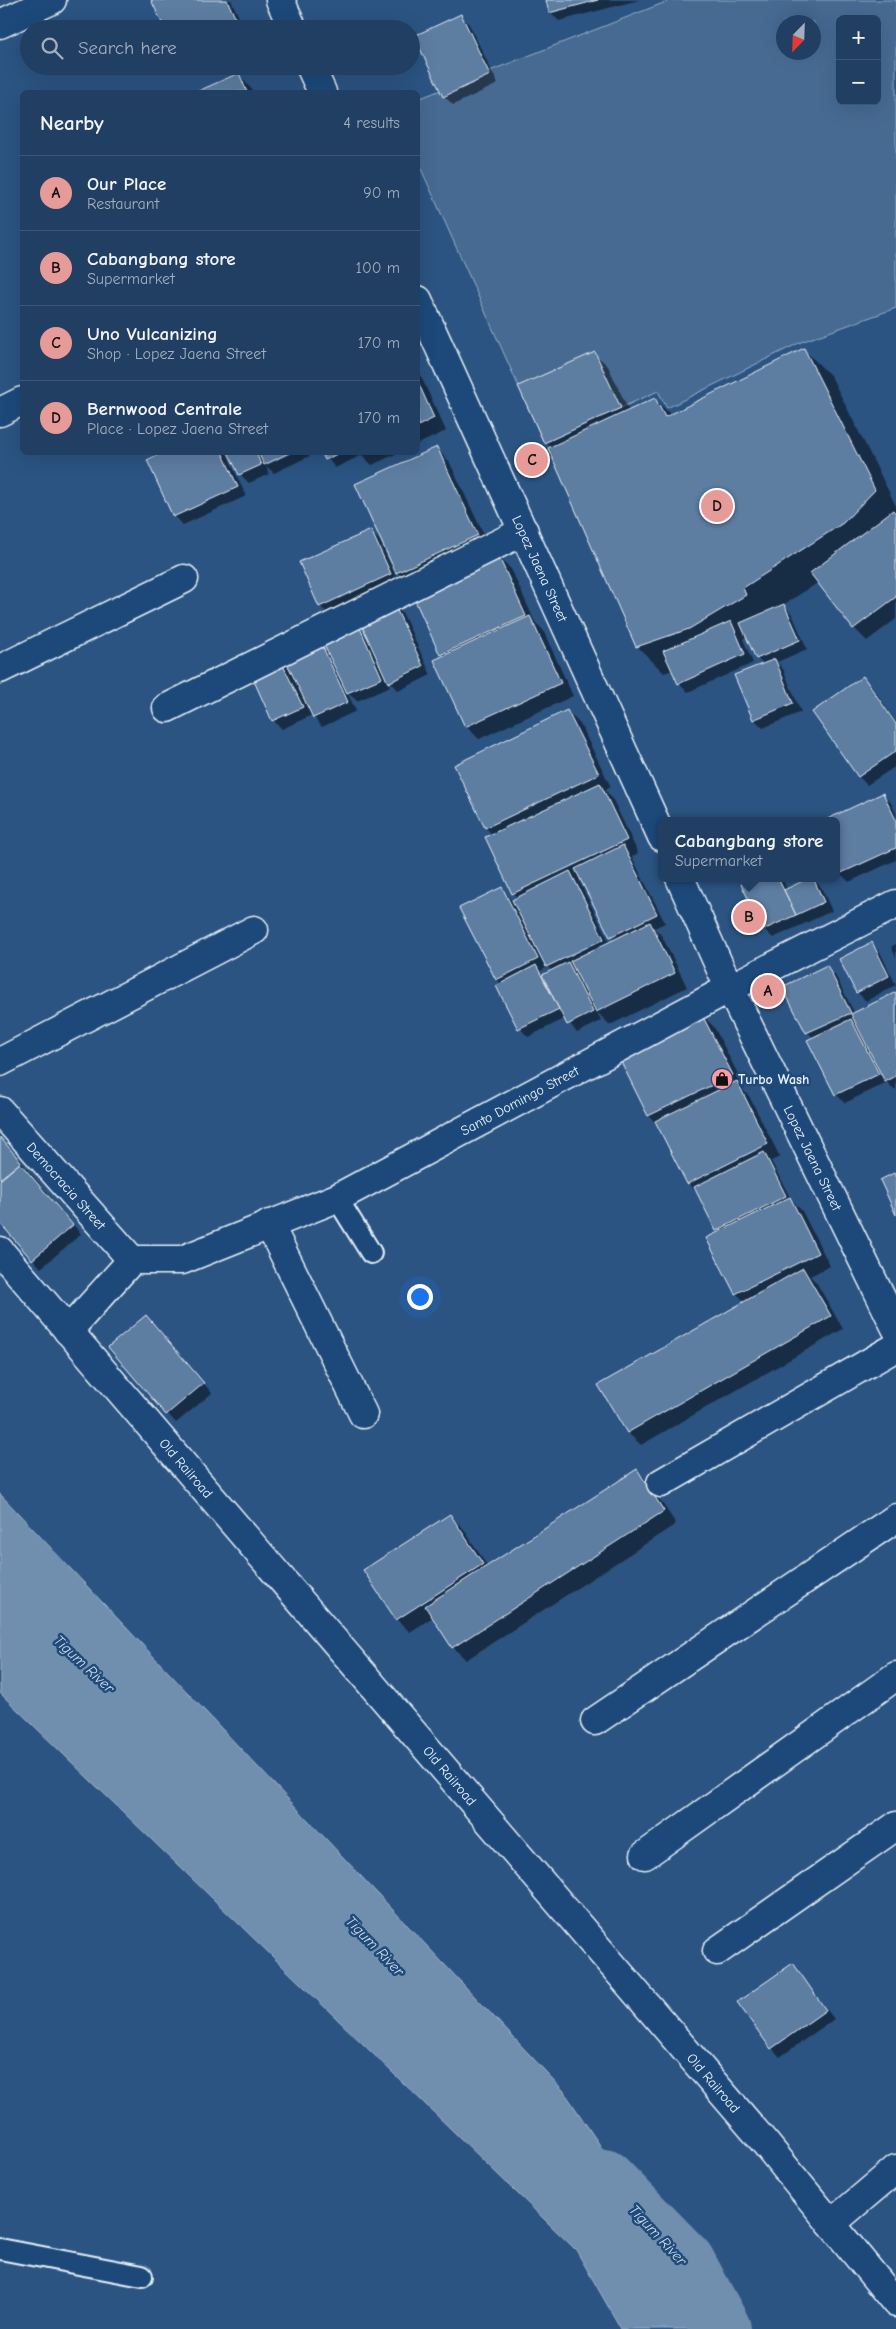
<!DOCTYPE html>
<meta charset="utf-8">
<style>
body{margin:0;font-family:"Comic Neue",sans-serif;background:#2d4a6b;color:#f1f3f6}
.controls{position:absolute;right:15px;top:15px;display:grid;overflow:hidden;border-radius:8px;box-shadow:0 5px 20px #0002}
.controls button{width:45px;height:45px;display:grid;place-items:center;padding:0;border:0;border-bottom:1px solid #3d5877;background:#203f62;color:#f1f3f6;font:25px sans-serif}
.compass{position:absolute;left:776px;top:15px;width:45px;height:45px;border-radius:50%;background:#203f62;box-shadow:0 5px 20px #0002;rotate:203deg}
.you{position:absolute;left:419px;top:1296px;width:18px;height:18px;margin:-12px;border:4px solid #fff;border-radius:50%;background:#1a73e8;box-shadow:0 0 0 8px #1a73e833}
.badge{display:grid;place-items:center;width:32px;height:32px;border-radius:50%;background:#e69b98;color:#111;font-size:16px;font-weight:700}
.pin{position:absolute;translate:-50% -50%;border:2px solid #fff;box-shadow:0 1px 5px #0006}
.popup{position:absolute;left:658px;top:817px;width:182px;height:65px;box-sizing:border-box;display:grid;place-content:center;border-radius:8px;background:#203f62;filter:drop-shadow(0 1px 4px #0005);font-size:16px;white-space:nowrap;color:#a2afbe}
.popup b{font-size:19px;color:#f1f3f6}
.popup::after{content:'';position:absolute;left:50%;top:100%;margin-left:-10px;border:10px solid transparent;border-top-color:#203f62}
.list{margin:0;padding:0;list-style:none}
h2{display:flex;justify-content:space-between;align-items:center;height:65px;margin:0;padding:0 20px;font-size:21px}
h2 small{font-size:16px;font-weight:400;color:#a2afbe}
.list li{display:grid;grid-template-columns:32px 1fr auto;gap:15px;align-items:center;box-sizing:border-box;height:75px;padding:0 20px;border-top:1px solid #3d5877}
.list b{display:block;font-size:19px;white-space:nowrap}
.list p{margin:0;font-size:16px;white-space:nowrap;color:#a2afbe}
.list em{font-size:16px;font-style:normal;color:#a2afbe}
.icon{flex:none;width:28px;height:28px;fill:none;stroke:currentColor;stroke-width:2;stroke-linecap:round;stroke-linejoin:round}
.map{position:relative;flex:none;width:896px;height:2329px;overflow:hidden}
.search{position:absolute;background:#203f62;box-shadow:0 5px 20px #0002;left:20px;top:20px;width:400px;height:55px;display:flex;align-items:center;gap:12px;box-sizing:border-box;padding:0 18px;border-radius:28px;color:#a2afbe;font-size:19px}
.panel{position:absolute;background:#203f62;box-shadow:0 5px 20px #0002;left:20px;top:90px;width:400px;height:365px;border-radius:8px}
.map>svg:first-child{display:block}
.green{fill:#476b93;stroke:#98aec6;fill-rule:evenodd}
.water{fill:#708ead;stroke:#a0b6cb}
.shadow{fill:#0007;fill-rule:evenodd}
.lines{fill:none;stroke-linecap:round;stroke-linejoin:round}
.river{stroke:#708ead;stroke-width:60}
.building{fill:#5d7da1;stroke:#e8f1f8}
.lane-casing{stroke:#e8f1f8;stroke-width:24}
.street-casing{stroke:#e8f1f8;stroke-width:31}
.secondary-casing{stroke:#e8f1f8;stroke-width:31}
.primary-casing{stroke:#e8f1f8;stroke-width:31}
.lane{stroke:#1f4a7a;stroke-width:20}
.street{stroke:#1f4a7a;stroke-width:28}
.secondary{stroke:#1f4a7a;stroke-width:28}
.primary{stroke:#1f4a7a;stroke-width:28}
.labels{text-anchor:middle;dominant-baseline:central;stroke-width:5;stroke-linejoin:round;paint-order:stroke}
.street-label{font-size:14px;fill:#e8f1f8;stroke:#1f4a7a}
.poi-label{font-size:14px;font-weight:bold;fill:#e8f1f8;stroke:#1f4a7a;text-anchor:start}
.water-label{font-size:15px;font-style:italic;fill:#d0dde9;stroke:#1f4a7a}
</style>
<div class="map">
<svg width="896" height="2329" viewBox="0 0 896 2329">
<rect width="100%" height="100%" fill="#2b5482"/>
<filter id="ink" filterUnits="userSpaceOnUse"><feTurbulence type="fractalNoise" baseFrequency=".02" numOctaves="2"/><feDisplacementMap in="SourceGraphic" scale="10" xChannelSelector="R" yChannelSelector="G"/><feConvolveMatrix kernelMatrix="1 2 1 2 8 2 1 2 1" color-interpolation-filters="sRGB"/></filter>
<g filter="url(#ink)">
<path class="green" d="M 671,0 L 896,0 L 896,308 L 801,342 L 667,408 L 658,391 L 544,443 L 418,162 L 418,99 ZM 840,19 L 877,19 L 877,101 L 840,101 ZM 784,22 L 814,22 L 814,52 L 784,52 Z"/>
<path class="water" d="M 0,1494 L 563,2090 L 723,2329 L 621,2329 L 576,2250 L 0,1693 Z"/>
<g class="shadow">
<path d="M 153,0 L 231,0 L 243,26 L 237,29 L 166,29 Z"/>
<path d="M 547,0 L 639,0 L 559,21 L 550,12 Z"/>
<path d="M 460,16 L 469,24 L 498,84 L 453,105 L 444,96 Z"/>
<path d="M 239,75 L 254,92 L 199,92 Z"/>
<path d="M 804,350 L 831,376 L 896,506 L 896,619 L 867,641 L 854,628 L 819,582 L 783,605 L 792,614 L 807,649 L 777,662 L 783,669 L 801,712 L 763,728 L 754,719 L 763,665 L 757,658 L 747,636 L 743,639 L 753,663 L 688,692 L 679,683 L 673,670 L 664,673 L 637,646 L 550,447 L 545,442 L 595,354 L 608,366 L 629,411 L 655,399 L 671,415 Z"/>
<path d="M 418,370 L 446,431 L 418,444 Z"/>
<path d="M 436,449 L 449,461 L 490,548 L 410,585 L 397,572 Z"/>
<path d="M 167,452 L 226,452 L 246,496 L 183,525 L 174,516 Z"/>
<path d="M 230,452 L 288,452 L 267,462 L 267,465 L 294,452 L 318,452 L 274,473 L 266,466 L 269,474 L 249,483 L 240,474 Z"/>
<path d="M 323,452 L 400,452 L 372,465 L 362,455 L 335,468 Z"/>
<path d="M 370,531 L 379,540 L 399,583 L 329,615 L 320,606 L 300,563 Z"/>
<path d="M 498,556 L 511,569 L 535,622 L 543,630 L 573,696 L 479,739 L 466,726 L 444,657 L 441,654 Z"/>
<path d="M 393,603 L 402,612 L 431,675 L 398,691 L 388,680 L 390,687 L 357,701 L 347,692 L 356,711 L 322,727 L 312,715 L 282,729 L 273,720 L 280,660 L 292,672 L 320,645 L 329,654 L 359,630 L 369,640 Z"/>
<path d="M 863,678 L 872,687 L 896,722 L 896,766 L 867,785 L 859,777 L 814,712 Z"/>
<path d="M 567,711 L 580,724 L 611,787 L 605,790 L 612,798 L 638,853 L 632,857 L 665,923 L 654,928 L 662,936 L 687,987 L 610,1025 L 597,1012 L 601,1021 L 577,1033 L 566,1018 L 528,1037 L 520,1028 L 498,986 L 502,984 L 497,980 L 501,888 L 512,901 L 518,898 L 513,893 L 493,835 L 486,828 L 456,765 ZM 582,880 L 611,937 L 615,940 L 610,943 L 579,881 ZM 548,967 L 552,971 L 544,975 L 540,971 Z"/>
<path d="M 883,794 L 891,803 L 896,813 L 896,860 L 849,882 L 840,873 Z"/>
<path d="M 757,878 L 782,878 L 787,890 L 812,878 L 821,887 L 832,911 L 773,938 L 764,929 Z"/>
<path d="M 872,944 L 880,952 L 896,985 L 866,1001 L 857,992 Z"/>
<path d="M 896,944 L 896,957 L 891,947 Z"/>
<path d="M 827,967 L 835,975 L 855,1014 L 896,993 L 896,1089 L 894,1090 L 887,1082 L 845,1103 L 836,1094 L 814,1039 L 808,1032 Z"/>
<path d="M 701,1014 L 714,1027 L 745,1088 L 742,1089 L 749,1096 L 780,1157 L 771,1161 L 791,1199 L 802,1211 L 830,1266 L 810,1276 L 816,1282 L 843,1329 L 641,1445 L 628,1433 L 600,1385 L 745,1302 L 736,1293 L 720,1233 L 699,1195 L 688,1183 L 659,1126 L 649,1116 L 619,1055 Z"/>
<path d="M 0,1136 L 81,1234 L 41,1268 L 0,1222 Z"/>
<path d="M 154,1325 L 212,1393 L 176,1423 L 109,1347 Z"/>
<path d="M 637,1470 L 649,1483 L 676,1524 L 466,1660 L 453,1647 L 433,1617 L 410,1632 L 397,1620 L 365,1571 L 450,1516 L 463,1528 L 488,1567 Z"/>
<path d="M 793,1965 L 834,2019 L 780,2057 L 772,2048 Z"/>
</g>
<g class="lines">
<path class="river" d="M 604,2179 L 685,2262 L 721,2329"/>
</g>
<g class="building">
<path d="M 151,0 L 227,0 L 235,17 L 209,29 L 165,29 Z"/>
<path d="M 546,0 L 598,0 L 549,13 Z"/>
<path d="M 461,14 L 490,75 L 443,97 L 414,36 Z"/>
<path d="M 239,73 L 247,92 L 196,92 Z"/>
<path d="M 804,348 L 875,490 L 843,523 L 743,588 L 746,595 L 689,629 L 636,647 L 548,448 L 655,398 L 665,417 Z"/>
<path d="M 595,352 L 621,408 L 544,443 L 518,386 Z"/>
<path d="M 418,382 L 434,418 L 418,426 Z"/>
<path d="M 437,447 L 478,535 L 396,573 L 355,484 Z"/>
<path d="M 164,452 L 222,452 L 238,487 L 173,517 L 147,460 Z"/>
<path d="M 228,452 L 256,452 L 261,465 L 239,475 Z"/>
<path d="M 258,452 L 291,452 L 264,465 Z"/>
<path d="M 321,452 L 341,452 L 325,460 Z"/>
<path d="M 893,510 L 896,514 L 896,597 L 853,629 L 810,573 Z"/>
<path d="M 371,530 L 391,574 L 319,607 L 299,562 Z"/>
<path d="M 498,555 L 526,616 L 440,655 L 412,594 Z"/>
<path d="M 393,602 L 423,666 L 388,683 L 358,617 Z"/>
<path d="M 784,604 L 800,640 L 756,659 L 740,623 Z"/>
<path d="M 530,616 L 561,683 L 465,727 L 434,660 Z"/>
<path d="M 731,621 L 745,654 L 678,684 L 663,651 Z"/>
<path d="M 360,628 L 382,678 L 347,693 L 324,645 Z"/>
<path d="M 321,643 L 348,702 L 313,718 L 285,659 Z"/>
<path d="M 280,659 L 303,707 L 272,721 L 250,672 Z"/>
<path d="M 775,659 L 793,703 L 753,720 L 734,675 Z"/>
<path d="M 863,676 L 896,724 L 896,751 L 858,777 L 812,712 Z"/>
<path d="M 567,710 L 599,774 L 485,828 L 454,765 Z"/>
<path d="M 600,783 L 627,840 L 512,894 L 485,837 Z"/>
<path d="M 883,793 L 896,820 L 896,848 L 839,874 L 836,869 L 836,821 L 823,821 Z"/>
<path d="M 623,845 L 657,914 L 610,937 L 575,869 Z"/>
<path d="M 570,871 L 604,939 L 546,967 L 512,900 Z"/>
<path d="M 754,878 L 778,878 L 796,915 L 763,930 L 741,884 Z"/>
<path d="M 809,878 L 813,878 L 824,902 L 796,915 L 784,890 Z"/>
<path d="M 502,887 L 538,959 L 496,980 L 459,908 Z"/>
<path d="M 650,922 L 675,973 L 596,1012 L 570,961 Z"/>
<path d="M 872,942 L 889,976 L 856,993 L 839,959 Z"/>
<path d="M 568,962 L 593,1012 L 567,1025 L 542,975 Z"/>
<path d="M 536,965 L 559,1009 L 518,1029 L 496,986 Z"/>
<path d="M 827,965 L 851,1013 L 806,1033 L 782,987 Z"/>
<path d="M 896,992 L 896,1076 L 885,1082 L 851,1014 Z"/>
<path d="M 701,1013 L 733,1075 L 648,1116 L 617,1054 Z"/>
<path d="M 851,1019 L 879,1074 L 835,1095 L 807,1040 Z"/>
<path d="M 737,1081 L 768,1144 L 687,1184 L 655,1121 Z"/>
<path d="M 0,1137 L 21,1162 L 0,1179 Z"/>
<path d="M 764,1152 L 786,1196 L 716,1231 L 694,1187 Z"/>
<path d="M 20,1163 L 73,1225 L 32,1260 L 0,1223 L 0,1180 Z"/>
<path d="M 896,1172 L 896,1215 L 880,1180 Z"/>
<path d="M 790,1197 L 818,1253 L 735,1294 L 706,1238 Z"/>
<path d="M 803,1268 L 831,1316 L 627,1433 L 598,1385 Z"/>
<path d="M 146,1315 L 204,1383 L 166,1415 L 108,1347 Z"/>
<path d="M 637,1469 L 664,1511 L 452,1648 L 425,1606 Z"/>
<path d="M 450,1514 L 483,1564 L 396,1620 L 363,1570 Z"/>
<path d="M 793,1963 L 826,2010 L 771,2049 L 737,2002 Z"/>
</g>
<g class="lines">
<g class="lane-casing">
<g id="lane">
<path d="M 337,1198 L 371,1253"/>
<path d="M 0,2249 L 142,2276"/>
</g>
</g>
<g class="street-casing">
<g id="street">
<path d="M 0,24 L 52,0"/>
<path d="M 0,412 L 22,401"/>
<path d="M 0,669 L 184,579"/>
<path d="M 167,708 L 524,531"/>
<path d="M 0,1062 L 254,930"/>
<path id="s1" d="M 0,1111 L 132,1260"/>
<path d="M 269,1224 L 363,1414"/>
<path id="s2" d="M 0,1251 L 766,2144 L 896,2303"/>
<path id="s3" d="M 132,1260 L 182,1260 L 337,1198 L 730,988"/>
<path d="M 68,1331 L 132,1260"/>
<path d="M 661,1483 L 896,1347"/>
<path d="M 595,1721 L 896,1518"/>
<path d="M 645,1855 L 896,1676"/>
<path d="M 717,1951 L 896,1826"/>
<path d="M 831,2224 L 896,2169"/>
</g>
</g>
<g class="secondary-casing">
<path id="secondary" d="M 730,988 L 896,904"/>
</g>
<g class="primary-casing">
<g id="primary">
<path d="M 280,0 L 293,29"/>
<path d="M 310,66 L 322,92"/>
<path id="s4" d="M 418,300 L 662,837"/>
<path id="s5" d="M 680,878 L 722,972 L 896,1328"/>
</g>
</g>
<use href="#lane" class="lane"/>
<use href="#street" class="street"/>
<use href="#secondary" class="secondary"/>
<use href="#primary" class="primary"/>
</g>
</g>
<defs>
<g id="shop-disc" transform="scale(1.125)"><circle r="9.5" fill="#ff9aa2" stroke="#1f4a7a"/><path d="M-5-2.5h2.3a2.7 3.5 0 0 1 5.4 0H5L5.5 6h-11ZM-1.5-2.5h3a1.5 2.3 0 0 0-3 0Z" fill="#111"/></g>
</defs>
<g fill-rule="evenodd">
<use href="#shop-disc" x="722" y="1079"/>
</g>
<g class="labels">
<g class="street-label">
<text stroke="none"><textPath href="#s4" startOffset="295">Lopez Jaena Street</textPath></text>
<text stroke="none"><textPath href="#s3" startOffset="424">Santo Domingo Street</textPath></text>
<text stroke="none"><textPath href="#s5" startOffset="310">Lopez Jaena Street</textPath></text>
<text stroke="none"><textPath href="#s1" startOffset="100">Democracia Street</textPath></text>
<text stroke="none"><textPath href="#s2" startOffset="286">Old Railroad</textPath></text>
<text stroke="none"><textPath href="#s2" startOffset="691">Old Railroad</textPath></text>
<text stroke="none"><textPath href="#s2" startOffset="1096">Old Railroad</textPath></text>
</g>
<g class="poi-label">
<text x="738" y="1079">Turbo Wash</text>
</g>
<g class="water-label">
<text transform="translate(84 1664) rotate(43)">Tigum River</text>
<text transform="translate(375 1946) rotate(46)">Tigum River</text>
<text transform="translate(658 2235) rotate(47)">Tigum River</text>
</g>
</g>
</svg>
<div class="controls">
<button>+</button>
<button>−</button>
</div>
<svg class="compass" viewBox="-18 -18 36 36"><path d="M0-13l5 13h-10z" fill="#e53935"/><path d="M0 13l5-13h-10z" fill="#a2afbe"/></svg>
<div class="you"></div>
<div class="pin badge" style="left:768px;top:991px">A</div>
<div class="pin badge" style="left:749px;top:917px">B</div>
<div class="popup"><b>Cabangbang store</b>Supermarket</div>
<div class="pin badge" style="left:532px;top:460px">C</div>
<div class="pin badge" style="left:717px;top:506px">D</div>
<div class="search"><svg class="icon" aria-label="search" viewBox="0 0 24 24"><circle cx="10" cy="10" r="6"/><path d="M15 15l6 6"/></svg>Search here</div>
<section class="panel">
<h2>Nearby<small>4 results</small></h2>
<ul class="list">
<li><span class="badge">A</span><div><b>Our Place</b><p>Restaurant</p></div><em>90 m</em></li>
<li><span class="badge">B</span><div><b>Cabangbang store</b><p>Supermarket</p></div><em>100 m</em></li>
<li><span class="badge">C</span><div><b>Uno Vulcanizing</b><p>Shop · Lopez Jaena Street</p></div><em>170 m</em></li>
<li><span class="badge">D</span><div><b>Bernwood Centrale</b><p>Place · Lopez Jaena Street</p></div><em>170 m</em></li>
</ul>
</section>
</div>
